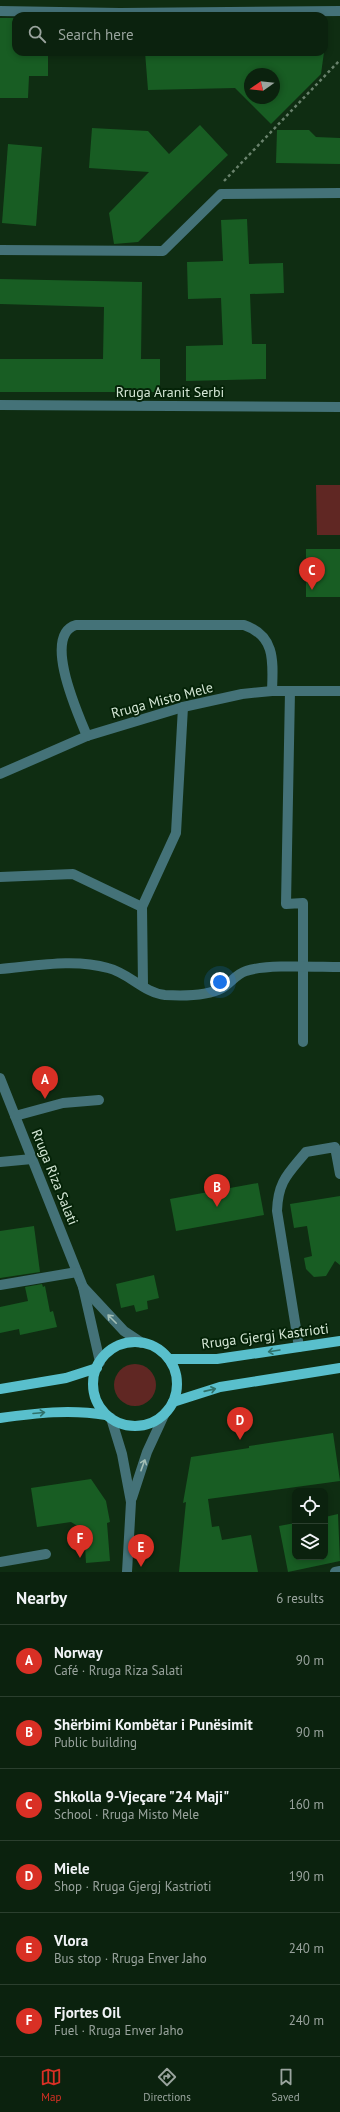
<!DOCTYPE html>
<meta charset="utf-8">
<style>
body{margin:0;font-family:"PT Sans",sans-serif;background:#142a17;color:#f1f3f6}
.controls{position:absolute;right:12px;bottom:12px;display:grid;overflow:hidden;border-radius:8px;box-shadow:0 2px 6px #0003}
.controls button{width:36px;height:36px;display:grid;place-items:center;padding:0;border:0;border-bottom:1px solid #2b3f2e;background:#0b220e;color:#f1f3f6;font:20px sans-serif}
.compass{position:absolute;left:244px;top:68px;width:36px;height:36px;border-radius:50%;background:#0b220e;box-shadow:0 2px 6px #0003;rotate:256deg}
.you{position:absolute;left:220px;top:982px;width:14px;height:14px;margin:-10px;border:3px solid #fff;border-radius:50%;background:#1a73e8;box-shadow:0 0 0 6px #1a73e833}
.badge{display:grid;place-items:center;width:26px;height:26px;border-radius:50%;background:#d93025;color:#fff;font-size:13px;font-weight:700}
.pin{position:absolute;translate:-50% -33px;filter:drop-shadow(0 1px 2px #0008)}
.pin::after{content:'';position:absolute;top:21px;width:14px;height:12px;background:inherit;clip-path:polygon(0 0,100% 0,50% 100%)}
.list{margin:0;padding:0;list-style:none}
h2{display:flex;justify-content:space-between;align-items:center;height:52px;margin:0;padding:0 16px;font-size:17px}
h2 small{font-size:13px;font-weight:400;color:#9aa49e}
.list li{display:grid;grid-template-columns:26px 1fr auto;gap:12px;align-items:center;box-sizing:border-box;height:72px;padding:0 16px;border-top:1px solid #2b3f2e}
.list b{display:block;font-size:15px;white-space:nowrap}
.list p{margin:0;font-size:13px;white-space:nowrap;color:#9aa49e}
.list em{font-size:13px;font-style:normal;color:#9aa49e}
.icon{flex:none;width:22px;height:22px;fill:none;stroke:currentColor;stroke-width:2;stroke-linecap:round;stroke-linejoin:round}
.map{position:relative;flex:none;width:340px;height:1572px;overflow:hidden}
.search{position:absolute;background:#0b220e;box-shadow:0 2px 6px #0003;left:12px;right:12px;top:12px;height:44px;display:flex;align-items:center;gap:10px;box-sizing:border-box;padding:0 14px;border-radius:12px;color:#9aa49e;font-size:15px}
.sheet{height:484px;background:#0b220e}
nav{display:flex;justify-content:space-around;align-items:center;box-sizing:border-box;height:56px;border-top:1px solid #2b3f2e;background:#0b220e;font-size:11px;color:#9aa49e}
nav a{display:grid;justify-items:center;gap:2px}
nav .on{color:#d93025}
.map>svg:first-child{display:block}
.green{fill:#602723}
.building{fill:#185d23;fill-rule:evenodd}
.lines{fill:none;stroke-linecap:round;stroke-linejoin:round}
.path{stroke:#69826c;stroke-width:2.5;stroke-dasharray:3 3;stroke-linecap:butt}
.minor{stroke:#447278;stroke-width:10}
.major{stroke:#59bfcc;stroke-width:10}
.oneway{stroke:#a2beb5}
.oneway2{stroke:#2f716a}
.labels{text-anchor:middle;dominant-baseline:central;stroke-width:4;stroke-linejoin:round;paint-order:stroke}
.street-label{font-size:14px;fill:#d5e7d6;stroke:#052308}
</style>
<div class="map">
<svg width="340" height="1572" viewBox="0 0 340 1572">
<rect width="100%" height="100%" fill="#0f2d12"/>
<g class="green">
<path d="M 316,485 L 340,485 L 340,535 L 317,535 Z"/>
<circle cx="135" cy="1385" r="21"/>
</g>
<g class="building">
<path d="M 0,18 L 16,18 L 16,52 L 48,52 L 48,76 L 29,76 L 28,98 L 0,98 Z"/>
<path d="M 145,52 L 324,52 L 321,74 L 271,124 L 235,88 L 148,90 ZM 250,74 L 274,74 L 274,98 L 250,98 Z"/>
<path d="M 200,125 L 228,155 L 138,242 L 114,244 L 109,213 L 149,172 L 89,168 L 92,128 L 148,131 L 169,154 Z"/>
<path d="M 277,130 L 309,130 L 316,137 L 340,138 L 340,164 L 276,163 Z"/>
<path d="M 8,144 L 42,147 L 36,226 L 2,223 Z"/>
<path d="M 247,219 L 249,264 L 283,263 L 284,293 L 250,294 L 252,344 L 266,344 L 266,379 L 186,381 L 186,346 L 223,345 L 221,298 L 188,299 L 187,262 L 223,261 L 221,220 Z"/>
<path d="M 0,279 L 142,282 L 141,359 L 160,359 L 160,392 L 0,392 L 0,359 L 103,359 L 104,307 L 0,304 Z"/>
<rect x="306" y="549" width="34" height="48"/>
<path d="M 258,1183 L 264,1215 L 176,1231 L 170,1199 Z"/>
<path d="M 340,1196 L 340,1265 L 335,1261 L 326,1276 L 314,1277 L 306,1269 L 304,1258 L 312,1256 L 307,1226 L 294,1228 L 290,1204 Z"/>
<path d="M 34,1226 L 40,1272 L 0,1278 L 0,1231 Z"/>
<path d="M 154,1275 L 159,1298 L 147,1301 L 148,1309 L 136,1312 L 134,1305 L 121,1308 L 116,1284 Z"/>
<path d="M 42,1284 L 43,1287 L 45,1286 L 50,1312 L 53,1311 L 57,1327 L 20,1335 L 19,1329 L 0,1333 L 0,1307 L 28,1301 L 25,1287 Z"/>
<path d="M 333,1433 L 340,1481 L 208,1499 L 212,1527 L 219,1526 L 222,1540 L 251,1535 L 258,1572 L 179,1572 L 186,1502 L 183,1503 L 191,1457 L 249,1448 L 249,1446 Z"/>
<path d="M 91,1479 L 106,1501 L 110,1522 L 107,1523 L 110,1561 L 86,1563 L 84,1530 L 71,1522 L 37,1527 L 31,1488 Z"/>
<path d="M 338,1514 L 340,1561 L 288,1572 L 279,1526 L 295,1523 L 295,1557 L 325,1557 L 325,1517 Z"/>
</g>
<g class="lines">
<path class="path" d="M 224,181 L 340,60"/>
<g class="minor">
<path d="M 0,11 L 120,13 L 340,11"/>
<path d="M 0,250 L 163,251 L 221,194 L 340,193"/>
<path d="M 0,405 L 340,407"/>
<path d="M 290,691 L 286,904 L 303,903 L 303,1042"/>
<path d="M 87,736 C 78,714 42,635 76,625 L 244,625 C 276,636 273,662 272,691"/>
<path d="M 0,774 L 87,736 L 183,707 L 242,694 L 272,691 L 340,691"/>
<path d="M 0,877 L 73,874 L 142,907"/>
<path d="M 0,969 C 35,966 74,958 108,968 C 129,973 144,993 165,995 C 182,996 207,996 222,988 C 231,983 236,974 246,971 C 266,964 317,967 340,967"/>
<path d="M 143,986 L 142,907 L 176,833 L 183,707"/>
<path d="M 0,1078 L 83,1287 L 100,1362"/>
<path d="M 15,1116 L 63,1103 L 99,1100"/>
<path d="M 0,1162 L 32,1159"/>
<path d="M 0,1285 L 77,1272"/>
<path d="M 83,1287 L 124,1331 L 142,1343"/>
<path d="M 299,1347 L 277,1211 C 278,1181 288,1174 306,1152 L 335,1147 L 340,1174"/>
<path d="M 111,1418 L 122,1454 L 131,1502 L 127,1572"/>
<path d="M 132,1498 L 147,1452 L 165,1413"/>
<path d="M 0,1562 L 46,1554"/>
<path d="M 335,1572 L 340,1571"/>
</g>
<g class="major">
<circle cx="135" cy="1384" r="42"/>
<path d="M 169,1359 L 217,1359 L 340,1341"/>
<path d="M 0,1389 L 66,1378 L 97,1368"/>
<path d="M 173,1402 L 220,1387 L 340,1368"/>
<path d="M 0,1418 C 36,1413 70,1409 106,1415"/>
</g>
</g>
<defs><path id="oneway-shaft" d="M-6 0H5M1.5-3L5.5 0L1.5 3" fill="none" stroke-width="1.6" stroke-linecap="round" stroke-linejoin="round"/></defs>
<g class="oneway">
<use href="#oneway-shaft" transform="translate(112 1319) rotate(-135)"/>
<use href="#oneway-shaft" transform="translate(143 1465) rotate(-70)"/>
</g>
<g class="oneway2">
<use href="#oneway-shaft" transform="translate(274 1351) rotate(171)"/>
<use href="#oneway-shaft" transform="translate(210 1390) rotate(-13)"/>
<use href="#oneway-shaft" transform="translate(39 1413) rotate(-5)"/>
</g>
<g class="labels">
<g class="street-label">
<text x="170" y="392">Rruga Aranit Serbi</text>
<text transform="translate(162 700) rotate(-15)">Rruga Misto Mele</text>
<text transform="translate(55 1177) rotate(68)">Rruga Riza Salati</text>
<text transform="translate(265 1336) rotate(-7)">Rruga Gjergj Kastrioti</text>
</g>
</g>
</svg>
<div class="controls">
<button><svg class="icon" aria-label="locate" viewBox="0 0 24 24"><circle cx="12" cy="12" r="6"/><path d="M12 2v4M12 18v4M2 12h4M18 12h4"/></svg></button>
<button><svg class="icon" aria-label="layers" viewBox="0 0 24 24"><path d="M12 4l9 5-9 5-9-5zM3 14l9 5 9-5"/></svg></button>
</div>
<svg class="compass" viewBox="-18 -18 36 36"><path d="M0-13l5 13h-10z" fill="#e53935"/><path d="M0 13l5-13h-10z" fill="#9aa49e"/></svg>
<div class="you"></div>
<div class="pin badge" style="left:45px;top:1099px">A</div>
<div class="pin badge" style="left:217px;top:1207px">B</div>
<div class="pin badge" style="left:312px;top:590px">C</div>
<div class="pin badge" style="left:240px;top:1440px">D</div>
<div class="pin badge" style="left:141px;top:1567px">E</div>
<div class="pin badge" style="left:80px;top:1558px">F</div>
<div class="search"><svg class="icon" aria-label="search" viewBox="0 0 24 24"><circle cx="10" cy="10" r="6"/><path d="M15 15l6 6"/></svg>Search here</div>
</div>
<section class="sheet">
<h2>Nearby<small>6 results</small></h2>
<ul class="list">
<li><span class="badge">A</span><div><b>Norway</b><p>Café · Rruga Riza Salati</p></div><em>90 m</em></li>
<li><span class="badge">B</span><div><b>Shërbimi Kombëtar i Punësimit</b><p>Public building</p></div><em>90 m</em></li>
<li><span class="badge">C</span><div><b>Shkolla 9-Vjeçare &quot;24 Maji&quot;</b><p>School · Rruga Misto Mele</p></div><em>160 m</em></li>
<li><span class="badge">D</span><div><b>Miele</b><p>Shop · Rruga Gjergj Kastrioti</p></div><em>190 m</em></li>
<li><span class="badge">E</span><div><b>Vlora</b><p>Bus stop · Rruga Enver Jaho</p></div><em>240 m</em></li>
<li><span class="badge">F</span><div><b>Fjortes Oil</b><p>Fuel · Rruga Enver Jaho</p></div><em>240 m</em></li>
</ul>
</section>
<nav>
<a class="on"><svg class="icon" aria-label="map" viewBox="0 0 24 24"><path d="M3 6l6-2 6 2 6-2v14l-6 2-6-2-6 2zM9 4v14M15 6v14"/></svg>Map</a>
<a><svg class="icon" aria-label="directions" viewBox="0 0 24 24"><path d="M12 3l9 9-9 9-9-9zM9 14v-3h6M13 9l2 2-2 2"/></svg>Directions</a>
<a><svg class="icon" aria-label="saved" viewBox="0 0 24 24"><path d="M7 4h10v16l-5-4-5 4z"/></svg>Saved</a>
</nav>
